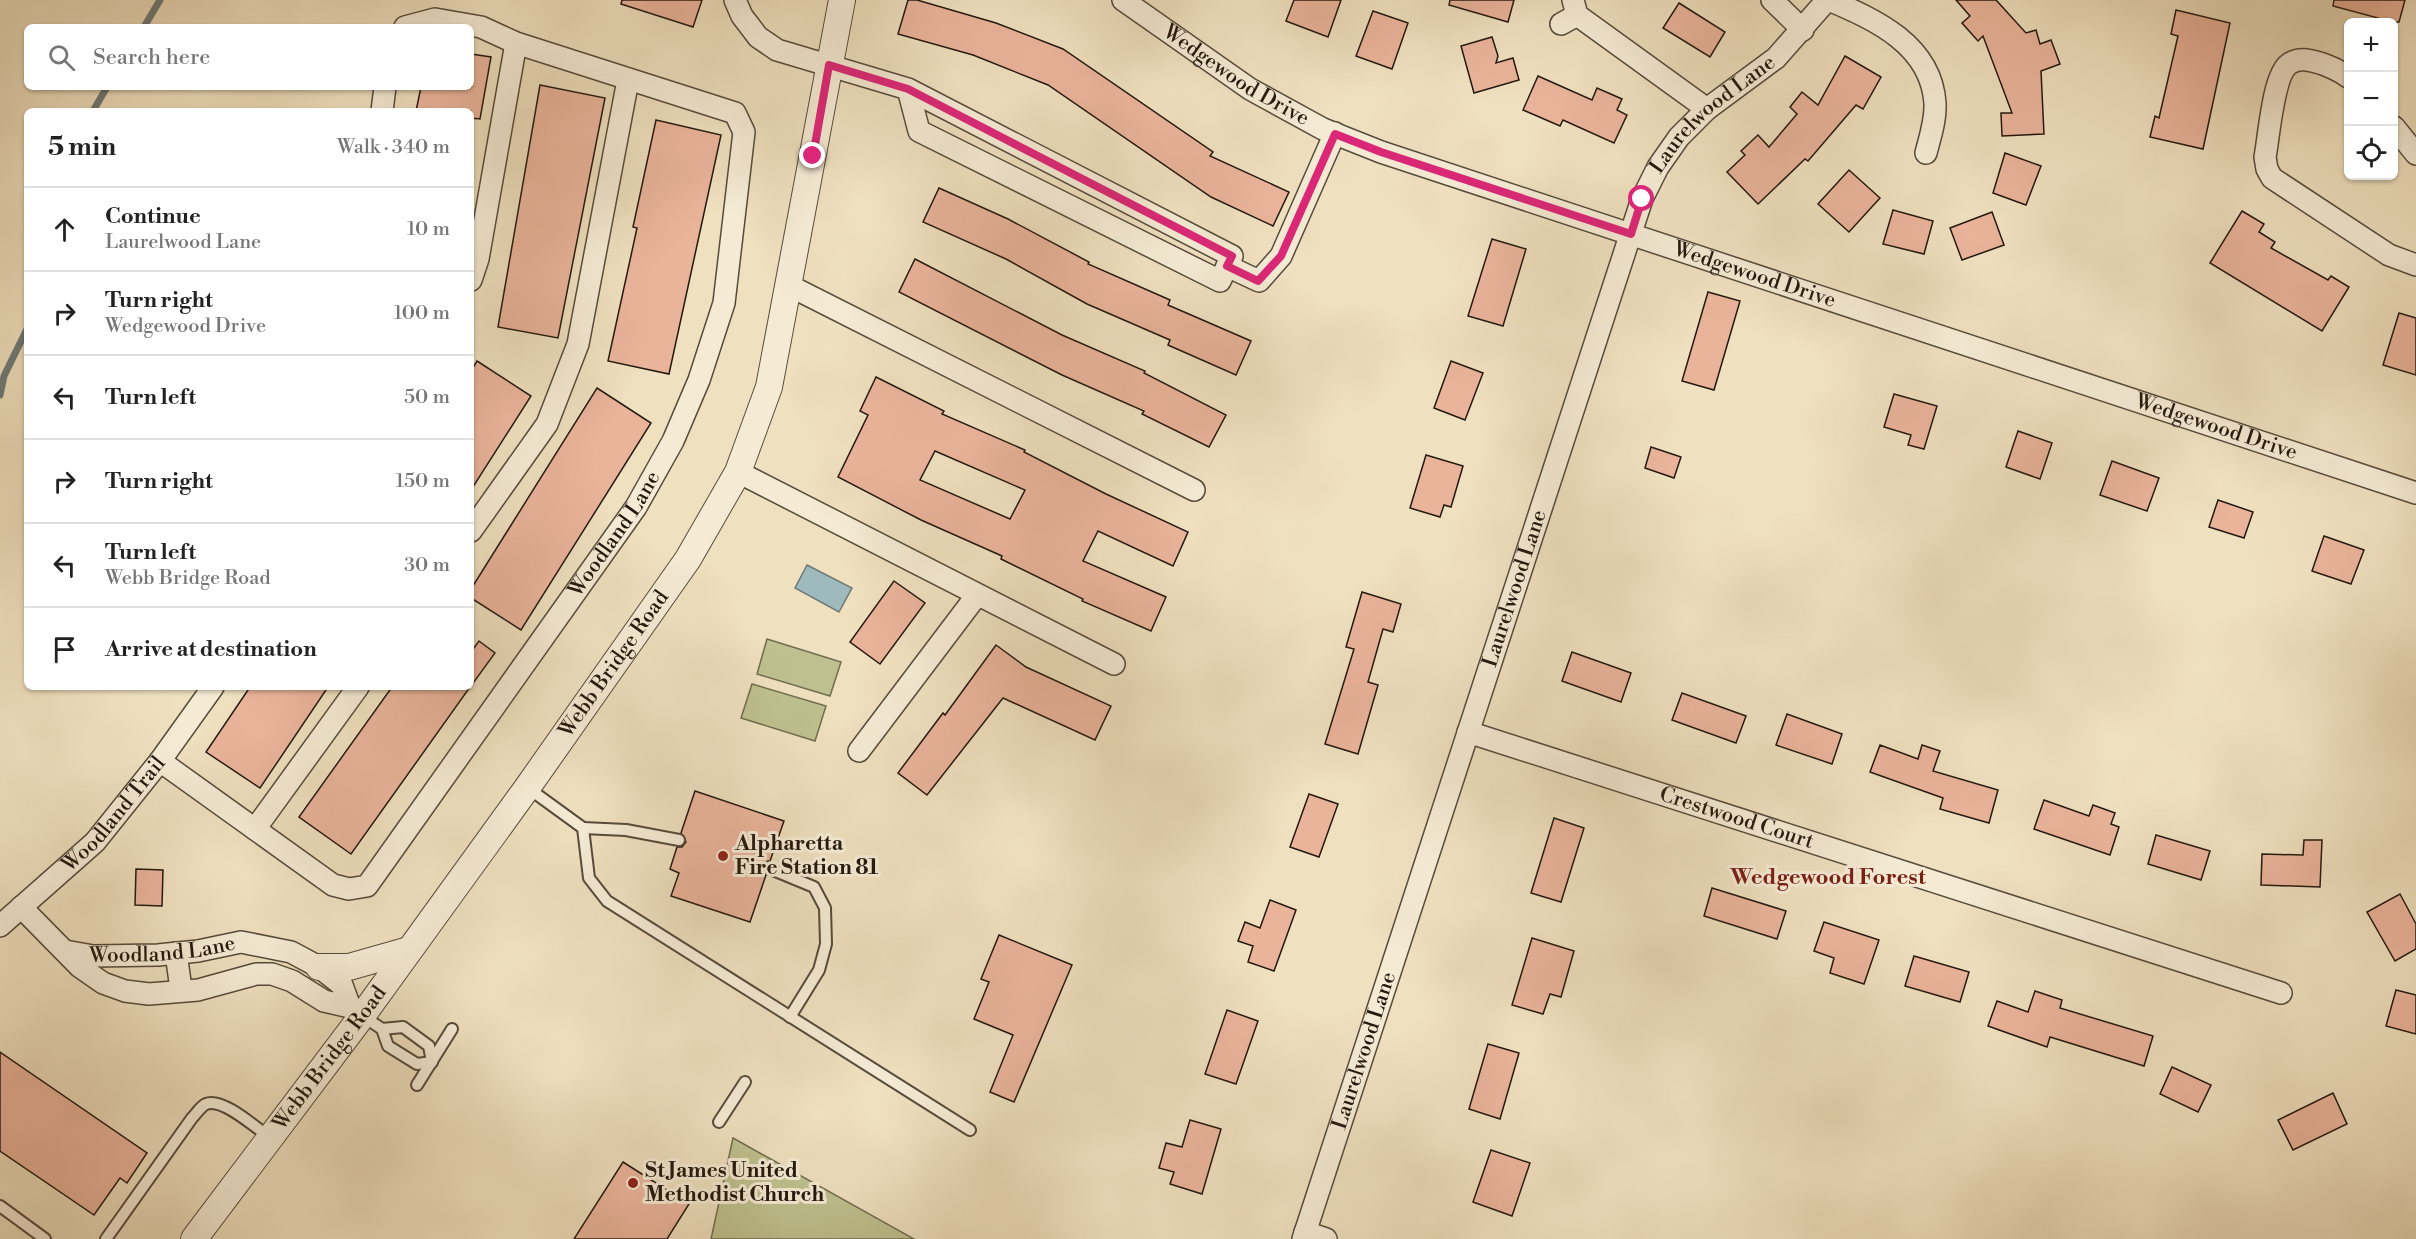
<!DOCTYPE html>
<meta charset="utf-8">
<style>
body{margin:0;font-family:"Libre Bodoni",serif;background:#f6f6f6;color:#222}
.controls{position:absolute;right:18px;top:18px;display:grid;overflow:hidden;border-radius:9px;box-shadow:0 2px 4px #0004}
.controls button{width:54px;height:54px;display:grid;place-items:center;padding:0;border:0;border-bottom:2px solid #e0e0e0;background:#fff;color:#222;font:30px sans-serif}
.stop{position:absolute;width:18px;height:18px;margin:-14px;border:4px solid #db2777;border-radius:50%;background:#fff}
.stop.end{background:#db2777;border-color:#fff;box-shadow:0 2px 6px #0008}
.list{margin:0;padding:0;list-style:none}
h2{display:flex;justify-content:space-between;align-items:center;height:78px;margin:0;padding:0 24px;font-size:26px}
h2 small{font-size:20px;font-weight:400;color:#767676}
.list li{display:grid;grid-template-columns:39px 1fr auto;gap:18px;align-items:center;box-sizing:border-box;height:84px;padding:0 24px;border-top:2px solid #e0e0e0}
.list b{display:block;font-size:22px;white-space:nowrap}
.list p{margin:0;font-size:20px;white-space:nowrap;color:#767676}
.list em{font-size:20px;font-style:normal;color:#767676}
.icon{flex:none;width:33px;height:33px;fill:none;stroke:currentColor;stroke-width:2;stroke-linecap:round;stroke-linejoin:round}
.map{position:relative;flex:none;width:2416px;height:1239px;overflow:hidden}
.search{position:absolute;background:#fff;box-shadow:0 2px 4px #0004;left:24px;top:24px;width:450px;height:66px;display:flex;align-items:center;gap:15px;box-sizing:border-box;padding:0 21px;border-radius:9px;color:#767676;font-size:22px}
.panel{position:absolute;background:#fff;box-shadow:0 2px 4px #0004;left:24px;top:108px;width:450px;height:582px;border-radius:9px}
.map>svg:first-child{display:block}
.green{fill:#bec18f;stroke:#716d4f;stroke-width:1.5}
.water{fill:#9fbabd;stroke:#6e7a77;stroke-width:1.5}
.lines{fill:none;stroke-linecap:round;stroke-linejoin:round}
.stream{stroke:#6e7a77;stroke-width:7}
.building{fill:#eab49b;stroke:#24190f;stroke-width:1.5;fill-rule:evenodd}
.service-casing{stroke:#574b3b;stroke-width:14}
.minor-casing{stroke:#574b3b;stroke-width:24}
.tertiary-casing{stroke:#574b3b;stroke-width:28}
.service{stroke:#f5ebd5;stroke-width:10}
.minor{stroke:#f5ebd5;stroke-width:21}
.tertiary{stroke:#f5ebd5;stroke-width:26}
.route{stroke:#db2777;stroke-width:8}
.poi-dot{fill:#8f2418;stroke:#f5ebd5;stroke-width:2}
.labels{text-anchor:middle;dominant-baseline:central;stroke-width:6;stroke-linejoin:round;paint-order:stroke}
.street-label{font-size:21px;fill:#24190f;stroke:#f5ebd5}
.poi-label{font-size:21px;font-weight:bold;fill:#24190f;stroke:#f5ebd5;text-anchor:start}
.neighbourhood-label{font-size:22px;font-weight:bold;fill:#7a1f14;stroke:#f5ebd5}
</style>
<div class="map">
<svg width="2416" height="1239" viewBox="0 0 2416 1239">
<rect width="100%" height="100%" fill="#efe0bf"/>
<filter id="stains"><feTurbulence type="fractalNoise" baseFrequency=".00333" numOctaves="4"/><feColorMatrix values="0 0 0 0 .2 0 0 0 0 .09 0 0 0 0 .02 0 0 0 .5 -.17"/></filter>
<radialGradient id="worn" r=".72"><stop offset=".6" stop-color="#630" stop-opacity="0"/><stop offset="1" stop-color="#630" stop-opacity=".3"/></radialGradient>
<g class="green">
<path d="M 767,639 L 841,662 L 830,696 L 757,674 Z"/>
<path d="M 752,684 L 826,706 L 815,741 L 741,718 Z"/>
<path d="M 733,1138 L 914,1239 L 711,1239 Z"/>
</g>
<path class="water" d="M 807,565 L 852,588 L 839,612 L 795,588 Z"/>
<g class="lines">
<g class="stream">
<path d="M 144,27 L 160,0"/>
<path d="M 93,111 L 107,87"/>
<path d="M 0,395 L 4,376 L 27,329"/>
</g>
</g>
<g class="building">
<path d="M 622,0 L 702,0 L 693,27 L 621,4 Z"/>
<path d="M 908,0 L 917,0 L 996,23 L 1063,49 L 1213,152 L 1210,156 L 1289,192 L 1273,226 L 1211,197 L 1048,85 L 973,55 L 898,34 Z"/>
<path d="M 1294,0 L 1341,0 L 1328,37 L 1286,21 Z"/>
<path d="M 1450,0 L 1514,0 L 1508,22 L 1449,5 Z"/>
<path d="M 1956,0 L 1996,0 L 2026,33 L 2036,30 L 2040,44 L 2051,40 L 2060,64 L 2041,71 L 2044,134 L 2002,136 L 2001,113 L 2012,113 L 1983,36 L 1978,41 L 1962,23 L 1970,16 Z"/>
<path d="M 2334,0 L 2405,0 L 2399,22 L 2377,22 L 2378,18 L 2333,6 Z"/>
<path d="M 1679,3 L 1725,32 L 1710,57 L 1663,28 Z"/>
<path d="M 2176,10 L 2230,23 L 2203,149 L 2150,137 L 2155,116 L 2159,118 L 2178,36 L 2171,34 Z"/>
<path d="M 1373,11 L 1408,23 L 1392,69 L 1356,56 Z"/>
<path d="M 1492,37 L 1498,56 L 1496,63 L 1513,58 L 1519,80 L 1474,93 L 1461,46 Z"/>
<path d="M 471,54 L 491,57 L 480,119 L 471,118 L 471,111 L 416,111 L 421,87 L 471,87 Z"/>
<path d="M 1845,56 L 1881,77 L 1863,109 L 1856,105 L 1808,161 L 1805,159 L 1758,204 L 1727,172 L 1745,155 L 1741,151 L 1758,135 L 1769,147 L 1797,114 L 1790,107 L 1802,92 L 1818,105 Z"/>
<path d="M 1538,76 L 1592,100 L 1597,88 L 1622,99 L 1617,110 L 1627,115 L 1614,143 L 1563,120 L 1560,126 L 1523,110 Z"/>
<path d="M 540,85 L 605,98 L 558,338 L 498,327 Z"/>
<path d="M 656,120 L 721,135 L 669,374 L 608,361 L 637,228 L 633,227 Z"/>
<path d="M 2005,153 L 2041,166 L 2026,205 L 1993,193 Z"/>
<path d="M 1849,170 L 1880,198 L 1849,232 L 1818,204 Z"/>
<path d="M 939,188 L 1008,219 L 1089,262 L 1088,264 L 1170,300 L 1168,305 L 1251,341 L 1236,375 L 1168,345 L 1170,340 L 1087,304 L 1006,259 L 923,222 Z"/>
<path d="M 1893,210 L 1933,221 L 1924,254 L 1883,244 Z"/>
<path d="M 2242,211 L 2264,224 L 2259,232 L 2275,242 L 2271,248 L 2328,280 L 2331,276 L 2349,287 L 2322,331 L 2210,263 Z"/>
<path d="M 1992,212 L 2004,245 L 1962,260 L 1950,228 Z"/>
<path d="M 1492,239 L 1526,249 L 1503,326 L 1468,316 Z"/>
<path d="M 915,259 L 1062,335 L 1145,371 L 1144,373 L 1226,415 L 1209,447 L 1142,414 L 1144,411 L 1062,375 L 899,292 Z"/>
<path d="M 1708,292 L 1740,301 L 1714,390 L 1682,381 Z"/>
<path d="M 2399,313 L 2416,318 L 2416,375 L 2383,365 Z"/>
<path d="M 477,361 L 531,396 L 471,490 L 471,371 Z"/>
<path d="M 1451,361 L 1483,373 L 1465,420 L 1434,408 Z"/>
<path d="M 876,377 L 944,411 L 942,414 L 1025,450 L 1024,452 L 1106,494 L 1188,532 L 1173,566 L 1098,531 L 1083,561 L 1166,597 L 1151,631 L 1082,601 L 1083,599 L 1001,559 L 1002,556 L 921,520 L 838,477 L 868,415 L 860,411 ZM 935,451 L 1025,490 L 1010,519 L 920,480 Z"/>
<path d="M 597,388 L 651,423 L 521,630 L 471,598 L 471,589 Z"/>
<path d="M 1894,394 L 1937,406 L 1924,449 L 1908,445 L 1911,435 L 1884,427 Z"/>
<path d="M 2018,431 L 2052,443 L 2040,479 L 2006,467 Z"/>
<path d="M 1651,447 L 1681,457 L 1674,478 L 1645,468 Z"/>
<path d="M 1426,455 L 1463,466 L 1451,507 L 1444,505 L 1440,517 L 1410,508 Z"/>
<path d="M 2112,461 L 2159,478 L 2147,511 L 2100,495 Z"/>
<path d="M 2218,500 L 2253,512 L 2244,538 L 2209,527 Z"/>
<path d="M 2324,536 L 2364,550 L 2351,584 L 2312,571 Z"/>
<path d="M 894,581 L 925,603 L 880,664 L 850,642 Z"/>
<path d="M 1362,592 L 1401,604 L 1393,632 L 1383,629 L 1368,682 L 1378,685 L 1358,754 L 1325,744 L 1354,649 L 1346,647 Z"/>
<path d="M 479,641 L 495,653 L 471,686 L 471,652 Z"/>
<path d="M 996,645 L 1026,667 L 1111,706 L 1095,740 L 1003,698 L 927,795 L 898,773 L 943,713 L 945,715 Z"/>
<path d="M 1572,652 L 1631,673 L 1621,702 L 1562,681 Z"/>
<path d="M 250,687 L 328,687 L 260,788 L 206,752 Z"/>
<path d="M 392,687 L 470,687 L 351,854 L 299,817 Z"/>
<path d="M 1682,693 L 1746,716 L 1736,743 L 1672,720 Z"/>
<path d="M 1787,714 L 1842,734 L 1832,764 L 1776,745 Z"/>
<path d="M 1880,745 L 1918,759 L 1922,745 L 1940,751 L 1933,771 L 1998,790 L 1989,823 L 1940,809 L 1943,798 L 1870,772 Z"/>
<path d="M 695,791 L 784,821 L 770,861 L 764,862 L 761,866 L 762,872 L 766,875 L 750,922 L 671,896 L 679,873 L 670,869 L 677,847 L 682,847 L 686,842 L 681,833 Z"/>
<path d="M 1309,794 L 1338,804 L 1319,857 L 1290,847 Z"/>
<path d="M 2044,800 L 2089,816 L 2093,805 L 2115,813 L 2111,824 L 2119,827 L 2110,855 L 2034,829 Z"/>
<path d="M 1554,818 L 1584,828 L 1561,902 L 1531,893 Z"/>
<path d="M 2156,835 L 2210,851 L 2201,880 L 2148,864 Z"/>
<path d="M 2304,840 L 2322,840 L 2320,887 L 2261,885 L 2262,854 L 2303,855 Z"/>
<path d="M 136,869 L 163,870 L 162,906 L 135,905 Z"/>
<path d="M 1712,888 L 1786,911 L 1777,939 L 1704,916 Z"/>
<path d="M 2400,894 L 2416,924 L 2416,949 L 2395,961 L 2367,912 Z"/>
<path d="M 1270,900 L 1296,910 L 1274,971 L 1248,962 L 1253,946 L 1238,941 L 1245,922 L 1260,928 Z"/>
<path d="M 1824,922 L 1879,940 L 1864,984 L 1830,973 L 1834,958 L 1814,951 Z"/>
<path d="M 999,935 L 1072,965 L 1014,1102 L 990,1092 L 1013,1035 L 974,1019 L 989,982 L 981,979 Z"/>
<path d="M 1532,938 L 1574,951 L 1561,997 L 1550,994 L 1543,1014 L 1512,1005 Z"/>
<path d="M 1914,956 L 1969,972 L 1960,1002 L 1905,986 Z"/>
<path d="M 2396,990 L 2416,995 L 2416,1034 L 2386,1026 Z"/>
<path d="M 2035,991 L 2062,1000 L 2060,1008 L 2153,1036 L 2144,1066 L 2050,1037 L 2047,1047 L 1988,1026 L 1997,1001 L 2028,1012 Z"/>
<path d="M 1227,1010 L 1258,1021 L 1236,1084 L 1205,1074 Z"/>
<path d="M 1488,1044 L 1519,1053 L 1500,1119 L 1469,1109 Z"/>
<path d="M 0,1052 L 147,1153 L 127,1183 L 120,1178 L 94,1215 L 0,1151 Z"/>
<path d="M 2172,1067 L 2211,1085 L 2198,1112 L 2160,1094 Z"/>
<path d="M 2333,1093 L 2347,1124 L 2293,1150 L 2278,1120 Z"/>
<path d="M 1190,1120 L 1221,1129 L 1202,1194 L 1170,1184 L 1174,1172 L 1159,1168 L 1166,1143 L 1182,1147 Z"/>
<path d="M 1491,1150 L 1530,1163 L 1512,1216 L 1473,1202 Z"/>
<path d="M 623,1162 L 689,1204 L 667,1239 L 574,1239 Z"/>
</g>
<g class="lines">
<g class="service-casing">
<g id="service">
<path d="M 528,788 L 583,828 L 589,878 L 607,901 L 970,1130"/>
<path d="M 583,828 L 626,830 L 679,840"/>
<path d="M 768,868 L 814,887 L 825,908 L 826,944 L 819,970 L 790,1017"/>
<path d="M 363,1016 L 382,1029 L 388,1046 L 417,1064 L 432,1062"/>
<path d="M 382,1029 L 403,1027 L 429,1046 L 432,1062"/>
<path d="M 417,1085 L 452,1029"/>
<path d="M 719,1122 L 745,1082"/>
<path d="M 0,1206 L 45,1239"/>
<path d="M 106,1239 L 192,1118 C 196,1114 201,1106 206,1104 C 222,1097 255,1127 269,1137"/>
</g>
</g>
<g class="minor-casing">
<g id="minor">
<path d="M 735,0 L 742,16 L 758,37 L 777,50 L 908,89 L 1232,256 L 1220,281 L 919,131 L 908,89"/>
<path id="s1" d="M 1123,0 L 1250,89 L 1323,129 L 1381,152 L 2416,493"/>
<path d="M 1573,0 L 1577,15 L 1707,109"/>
<path d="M 1772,0 L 1803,30"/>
<path d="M 1829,0 C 1876,20 1931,45 1935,103 C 1936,120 1930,137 1926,153"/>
<path d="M 1561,24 L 1577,15"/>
<path d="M 2348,77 C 2339,70 2331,67 2320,63 C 2309,60 2299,57 2289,64 C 2273,75 2269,137 2265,157 L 2267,169 L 2272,178 L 2389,255 L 2416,265"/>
<path d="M 382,111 L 385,87"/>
<path d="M 2394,127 L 2416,154"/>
<path d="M 1227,266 L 1259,281 L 1281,256 L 1335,133"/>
<path d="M 471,280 L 478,259 L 516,43"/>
<path d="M 790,286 L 1194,490"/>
<path d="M 738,472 L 1114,664"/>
<path d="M 471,531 L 547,424 L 578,344 L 628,80"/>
<path id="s2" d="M 1468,732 L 2281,993"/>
<path d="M 859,751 L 977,595"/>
<path id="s3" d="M 160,761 L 333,885 L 349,889 L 367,886 L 636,507 L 673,441 L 699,380 L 724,303 L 744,132 L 735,113 L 516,43 L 481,27 L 435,19 L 405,27"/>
<path d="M 255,829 L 358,687"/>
<path d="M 21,907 L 80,967 L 103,983 L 125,991 L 149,994 L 198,990 L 256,974 L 272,974 L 292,981 L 324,1001 L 350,1007"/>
<path id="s4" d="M 0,926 L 95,842 L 160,761 L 213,687"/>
<path id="s5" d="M 65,951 L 93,956 L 158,955 L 198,951 L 241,942 L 291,952 L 319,967 L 342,985 L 350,1007 L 359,1013"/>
<path d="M 176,953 L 181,989"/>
<path d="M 1305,1232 L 1326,1239"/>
<path id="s6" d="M 1303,1239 L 1642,199 L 1658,167 L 1679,137 L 1707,109 L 1776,58 L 1827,0"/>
</g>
</g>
<g class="tertiary-casing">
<g id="tertiary">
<path d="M 319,967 L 349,967 L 409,950"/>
<path id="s7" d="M 194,1239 L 362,1016 L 527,788 L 688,559 L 738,472 L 769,387 L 842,0"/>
</g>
</g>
<use href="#service" class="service"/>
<use href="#minor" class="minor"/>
<use href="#tertiary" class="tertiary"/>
</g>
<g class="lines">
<path class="route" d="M 813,156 L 829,65 L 908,89 L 1232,256 L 1227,266 L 1258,281 L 1281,256 L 1335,134 L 1381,152 L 1631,234 L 1642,199"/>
</g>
<g class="poi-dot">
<circle cx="723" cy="856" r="6"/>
<circle cx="633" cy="1183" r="6"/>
</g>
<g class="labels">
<g class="street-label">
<text stroke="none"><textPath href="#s1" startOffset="136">Wedgewood Drive</textPath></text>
<text stroke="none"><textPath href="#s6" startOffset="1206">Laurelwood Lane</textPath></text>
<text stroke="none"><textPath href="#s1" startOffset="694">Wedgewood Drive</textPath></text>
<text stroke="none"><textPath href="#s1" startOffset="1180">Wedgewood Drive</textPath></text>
<text stroke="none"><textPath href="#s3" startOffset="678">Woodland Lane</textPath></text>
<text stroke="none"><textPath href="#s6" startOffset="684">Laurelwood Lane</textPath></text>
<text stroke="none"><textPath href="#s7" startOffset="712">Webb Bridge Road</textPath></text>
<text stroke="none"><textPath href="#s4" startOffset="160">Woodland Trail</textPath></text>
<text stroke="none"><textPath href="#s2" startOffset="282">Crestwood Court</textPath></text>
<text stroke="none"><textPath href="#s5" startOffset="98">Woodland Lane</textPath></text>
<text stroke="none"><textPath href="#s6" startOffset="198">Laurelwood Lane</textPath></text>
<text stroke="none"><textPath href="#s7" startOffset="226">Webb Bridge Road</textPath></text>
</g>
<g class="poi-label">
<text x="735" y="844">Alpharetta<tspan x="735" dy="24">Fire Station 81</tspan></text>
<text x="645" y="1171">St James United<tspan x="645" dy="24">Methodist Church</tspan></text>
</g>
<g class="neighbourhood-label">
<text x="1828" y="877">Wedgewood Forest</text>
</g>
</g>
<rect width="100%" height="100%" filter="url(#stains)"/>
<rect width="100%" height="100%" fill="url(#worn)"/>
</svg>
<div class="controls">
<button>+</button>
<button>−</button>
<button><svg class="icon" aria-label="locate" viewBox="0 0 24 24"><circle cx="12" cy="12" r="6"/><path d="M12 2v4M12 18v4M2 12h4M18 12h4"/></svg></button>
</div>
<div class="stop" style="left:1642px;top:199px"></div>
<div class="stop end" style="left:813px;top:156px"></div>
<div class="search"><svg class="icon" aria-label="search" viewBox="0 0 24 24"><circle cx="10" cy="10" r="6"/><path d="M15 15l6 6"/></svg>Search here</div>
<section class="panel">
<h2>5 min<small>Walk · 340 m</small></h2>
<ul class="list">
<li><svg class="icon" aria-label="ahead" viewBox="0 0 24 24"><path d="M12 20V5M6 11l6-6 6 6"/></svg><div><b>Continue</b><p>Laurelwood Lane</p></div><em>10 m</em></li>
<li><svg class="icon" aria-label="right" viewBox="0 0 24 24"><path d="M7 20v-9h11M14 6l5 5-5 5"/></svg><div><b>Turn right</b><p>Wedgewood Drive</p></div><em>100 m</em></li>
<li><svg class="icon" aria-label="left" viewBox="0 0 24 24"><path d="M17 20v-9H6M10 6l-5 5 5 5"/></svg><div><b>Turn left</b></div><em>50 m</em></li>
<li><svg class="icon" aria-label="right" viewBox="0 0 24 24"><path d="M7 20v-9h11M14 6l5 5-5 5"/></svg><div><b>Turn right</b></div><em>150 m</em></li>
<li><svg class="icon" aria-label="left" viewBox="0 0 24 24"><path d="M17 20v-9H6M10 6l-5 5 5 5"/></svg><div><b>Turn left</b><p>Webb Bridge Road</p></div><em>30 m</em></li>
<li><svg class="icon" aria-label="arrive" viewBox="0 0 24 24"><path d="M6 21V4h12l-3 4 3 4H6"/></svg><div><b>Arrive at destination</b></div></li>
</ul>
</section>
</div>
